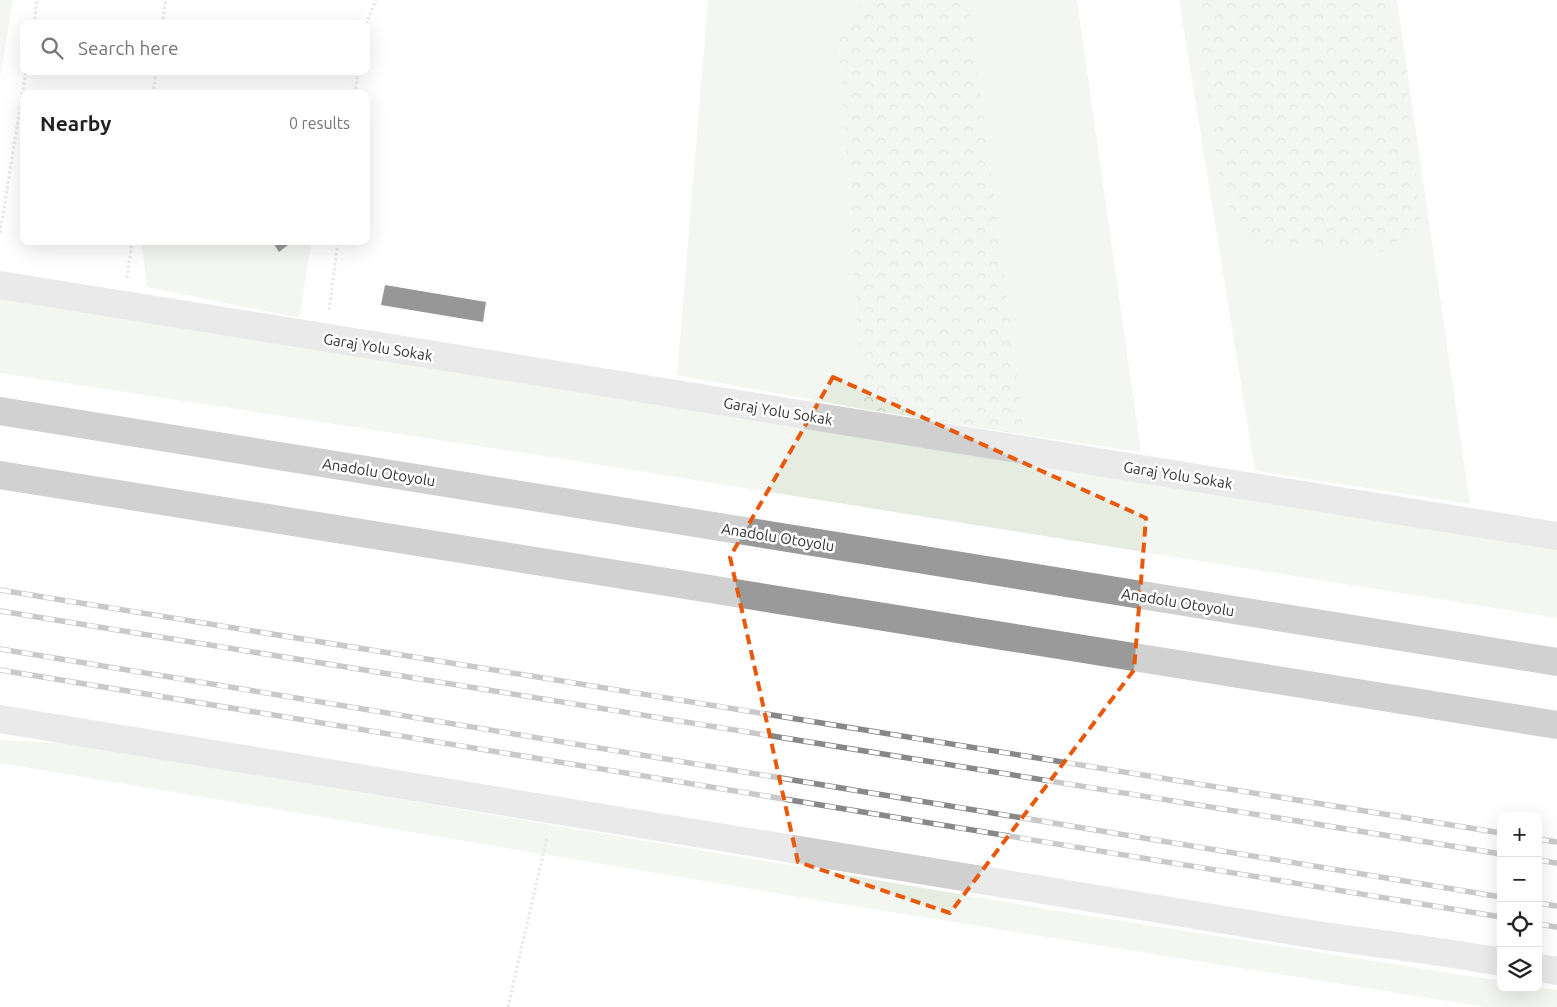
<!DOCTYPE html>
<meta charset="utf-8">
<style>
body{margin:0;font-family:Ubuntu,sans-serif;background:#f2f2f2;color:#222}
.controls{position:absolute;right:15px;bottom:15px;display:grid;overflow:hidden;border-radius:10px;box-shadow:0 5px 20px #0002}
.controls button{width:45px;height:45px;display:grid;place-items:center;padding:0;border:0;border-bottom:1px solid #e0e0e0;background:#fff;color:#222;font:25px sans-serif}
.list{margin:0;padding:0;list-style:none}
h2{display:flex;justify-content:space-between;align-items:center;height:65px;margin:0;padding:0 20px;font-size:21px}
h2 small{font-size:16px;font-weight:400;color:#767676}
.icon{flex:none;width:28px;height:28px;fill:none;stroke:currentColor;stroke-width:2;stroke-linecap:round;stroke-linejoin:round}
.map{position:relative;flex:none;width:1557px;height:1007px;overflow:hidden}
.search{position:absolute;background:#fff;box-shadow:0 5px 20px #0002;left:20px;top:20px;width:350px;height:55px;display:flex;align-items:center;gap:12px;box-sizing:border-box;padding:0 18px;border-radius:10px;color:#767676;font-size:19px}
.panel{position:absolute;background:#fff;box-shadow:0 5px 20px #0002;left:20px;top:90px;width:350px;height:155px;border-radius:10px}
.map>svg:first-child{display:block}
.grass{fill:#e6ecdf}
.forest{fill:url(#forest-crowns)}
.building{fill:#1a1a1a}
.lines{fill:none;stroke-linecap:round;stroke-linejoin:round}
.path{stroke:#cdcdcd;stroke-width:3;stroke-dasharray:2.5 2.5;stroke-linecap:butt}
.minor{stroke:#d0d0d0;stroke-width:28}
.highway{stroke:#9a9a9a;stroke-width:28}
.rail-casing{stroke:#888;stroke-width:5.5}
.rail{stroke:#fff;stroke-width:4;stroke-dasharray:11;stroke-linecap:butt}
.marked{fill:none;stroke:#e8590c;stroke-width:4;stroke-dasharray:10 6;stroke-linejoin:round}
.labels{text-anchor:middle;dominant-baseline:central;stroke-width:5;stroke-linejoin:round;paint-order:stroke}
.street-label{font-size:15px;fill:#333;stroke:#fff}
</style>
<div class="map">
<svg width="1557" height="1007" viewBox="0 0 1557 1007">
<defs>
<pattern id="forest-crowns" width="20" height="18" patternUnits="userSpaceOnUse" patternTransform="scale(1.25)"><rect width="20" height="18" fill="#e6ecdf"/><path d="M2 6a3 3 0 1 1 6 0M12 15a3 3 0 1 1 6 0" fill="none" stroke="#c6cbc0"/></pattern>
</defs>
<rect width="100%" height="100%" fill="#fff"/>
<g class="grass">
<path d="M 0,0 L 13,0 L 0,77 Z"/>
<path d="M 708,0 L 865,0 L 838,32 L 863,409 L 677,375 Z"/>
<path d="M 969,0 L 1077,0 L 1141,452 L 1025,435 Z"/>
<path d="M 1179,0 L 1397,0 L 1470,504 L 1255,471 Z"/>
<path d="M 171,241 L 312,241 L 299,318 L 147,287 L 142,243 Z"/>
<path d="M 0,297 L 1557,547 L 1557,618 L 532,454 L 0,373 Z"/>
<path d="M 0,740 L 76,744 L 1053,910 L 1501,981 L 1501,988 L 1538,987 L 1557,990 L 1557,1007 L 1485,1007 L 829,902 L 0,763 Z"/>
</g>
<g class="forest">
<path d="M 865,0 L 969,0 L 1025,435 L 863,409 L 838,32 Z"/>
<path d="M 1200,0 L 1383,0 L 1406,64 L 1420,222 L 1384,252 L 1250,244 L 1222,195 L 1200,37 Z"/>
</g>
<g class="building">
<path d="M 272,241 L 293,241 L 279,252 Z"/>
<path d="M 385,285 L 486,302 L 483,322 L 381,305 Z"/>
</g>
<g class="lines">
<g class="path">
<path d="M 34,24 L 37,0"/>
<path d="M 162,24 L 166,0"/>
<path d="M 366,24 L 376,0"/>
<path d="M 153,94 L 156,71"/>
<path d="M 355,94 L 358,71"/>
<path d="M 0,233 L 26,71"/>
<path d="M 127,278 L 132,241"/>
<path d="M 329,310 L 338,241"/>
<path d="M 508,1007 L 547,837"/>
</g>
<g class="minor">
<path d="M 0,285 L 1557,536"/>
<path d="M 0,719 C 425,788 850,857 1274,928 C 1349,941 1425,948 1501,962"/>
<path d="M 1538,968 L 1557,971"/>
</g>
<g class="highway">
<path d="M 0,411 L 1557,662"/>
<path d="M 0,475 L 1557,725"/>
</g>
<g class="rail-casing">
<g id="rail">
<path d="M 0,590 L 1501,833"/>
<path d="M 0,611 L 1501,854"/>
<path d="M 0,649 L 1501,897"/>
<path d="M 0,670 L 1501,917"/>
<path d="M 1538,839 L 1557,842"/>
<path d="M 1538,860 L 1557,863"/>
<path d="M 1538,903 L 1557,906"/>
<path d="M 1538,924 L 1557,927"/>
</g>
</g>
<use href="#rail" class="rail"/>
</g>
<path d="M0 0H1557V1007H0ZM 833,377 L 1146,518 L 1134,670 L 950,913 L 798,862 L 730,557 Z" fill="#fff" fill-opacity=".55" fill-rule="evenodd"/>
<path class="marked" d="M 833,377 L 1146,518 L 1134,670 L 950,913 L 798,862 L 730,557 Z"/>
<g class="labels">
<g class="street-label">
<text transform="translate(378 347) rotate(9)">Garaj Yolu Sokak</text>
<text transform="translate(778 411) rotate(9)">Garaj Yolu Sokak</text>
<text transform="translate(379 472) rotate(9)">Anadolu Otoyolu</text>
<text transform="translate(1178 475) rotate(9)">Garaj Yolu Sokak</text>
<text transform="translate(778 537) rotate(9)">Anadolu Otoyolu</text>
<text transform="translate(1178 602) rotate(9)">Anadolu Otoyolu</text>
</g>
</g>
</svg>
<div class="controls">
<button>+</button>
<button>−</button>
<button><svg class="icon" aria-label="locate" viewBox="0 0 24 24"><circle cx="12" cy="12" r="6"/><path d="M12 2v4M12 18v4M2 12h4M18 12h4"/></svg></button>
<button><svg class="icon" aria-label="layers" viewBox="0 0 24 24"><path d="M12 4l9 5-9 5-9-5zM3 14l9 5 9-5"/></svg></button>
</div>
<div class="search"><svg class="icon" aria-label="search" viewBox="0 0 24 24"><circle cx="10" cy="10" r="6"/><path d="M15 15l6 6"/></svg>Search here</div>
<section class="panel">
<h2>Nearby<small>0 results</small></h2>
<ul class="list">
</ul>
</section>
</div>
